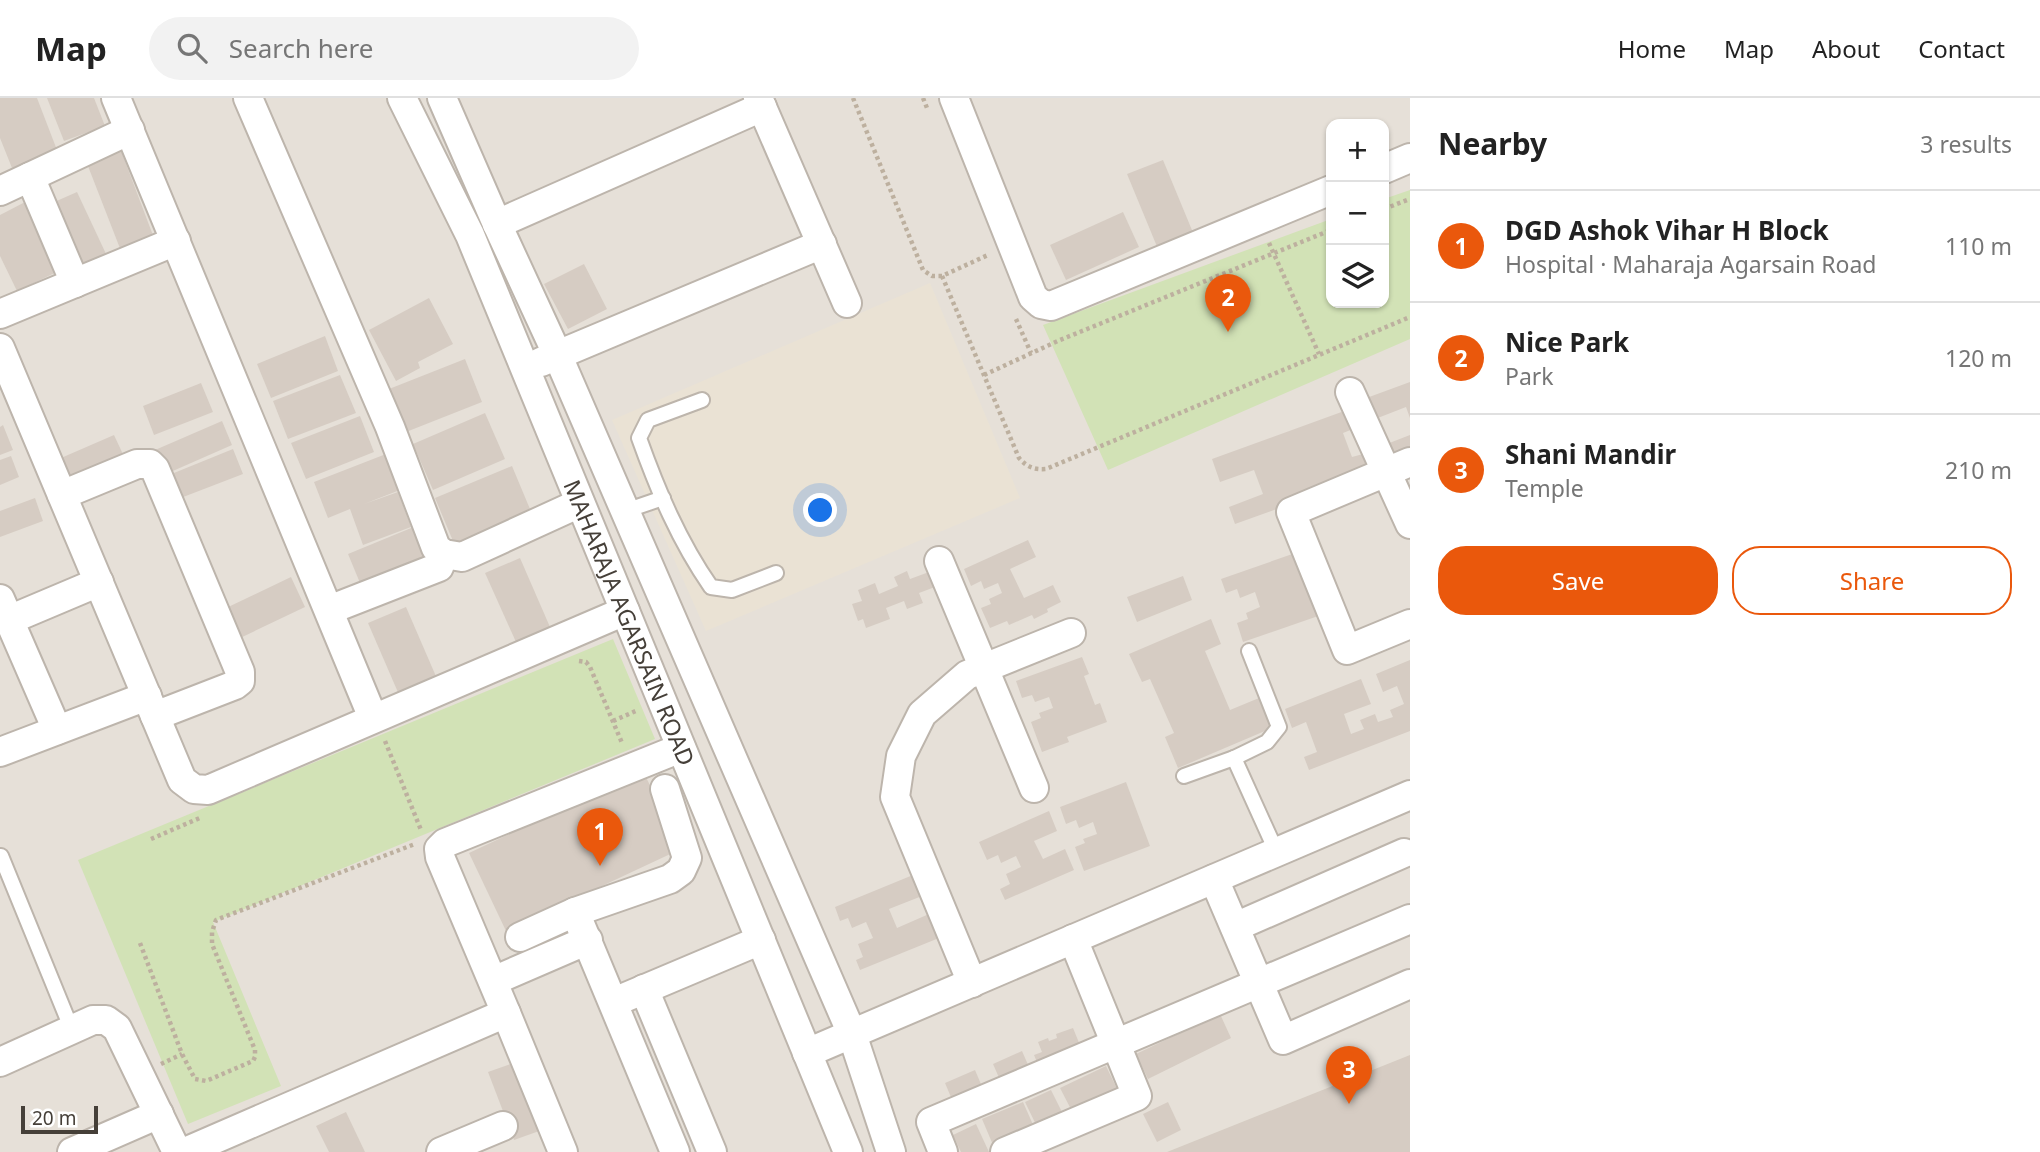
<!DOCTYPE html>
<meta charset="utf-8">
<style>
body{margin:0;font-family:"Noto Sans",sans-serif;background:#f2f2f2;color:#222}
.controls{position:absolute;right:21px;top:21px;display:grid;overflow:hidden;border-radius:14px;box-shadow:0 2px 5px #0004}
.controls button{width:63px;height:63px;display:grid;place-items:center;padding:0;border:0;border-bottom:2px solid #e0e0e0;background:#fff;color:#222;font:35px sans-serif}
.scale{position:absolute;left:21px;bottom:18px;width:77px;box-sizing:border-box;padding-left:7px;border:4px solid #453f38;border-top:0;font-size:19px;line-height:24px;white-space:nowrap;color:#453f38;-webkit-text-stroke:5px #fff;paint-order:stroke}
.you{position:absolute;left:821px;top:413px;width:24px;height:24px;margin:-18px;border:5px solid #fff;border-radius:50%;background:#1a73e8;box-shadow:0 0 0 10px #1a73e833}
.badge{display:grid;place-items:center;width:46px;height:46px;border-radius:50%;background:#ea580c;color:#fff;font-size:23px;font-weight:700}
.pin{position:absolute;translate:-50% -58px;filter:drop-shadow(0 2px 4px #0008)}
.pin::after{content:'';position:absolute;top:37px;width:24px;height:21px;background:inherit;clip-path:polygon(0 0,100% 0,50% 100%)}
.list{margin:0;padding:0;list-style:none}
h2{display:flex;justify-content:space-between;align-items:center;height:91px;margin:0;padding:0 28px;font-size:30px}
h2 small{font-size:23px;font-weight:400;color:#767676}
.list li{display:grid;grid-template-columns:46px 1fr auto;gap:21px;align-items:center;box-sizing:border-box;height:112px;padding:0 28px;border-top:2px solid #e0e0e0}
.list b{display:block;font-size:26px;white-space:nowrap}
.list p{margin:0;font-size:23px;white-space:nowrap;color:#767676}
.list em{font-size:23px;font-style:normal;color:#767676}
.actions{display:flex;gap:14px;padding:21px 28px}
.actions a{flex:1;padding:16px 0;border:2px solid #ea580c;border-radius:28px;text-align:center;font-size:24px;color:#ea580c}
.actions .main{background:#ea580c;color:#fff}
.icon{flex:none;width:38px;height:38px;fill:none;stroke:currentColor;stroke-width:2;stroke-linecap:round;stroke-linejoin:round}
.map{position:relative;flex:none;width:1410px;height:1054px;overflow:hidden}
header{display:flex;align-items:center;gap:42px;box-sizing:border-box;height:98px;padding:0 35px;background:#fff;border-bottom:2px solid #e0e0e0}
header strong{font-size:33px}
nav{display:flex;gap:38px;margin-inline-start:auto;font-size:24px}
.search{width:490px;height:63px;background:#f2f2f2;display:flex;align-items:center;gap:18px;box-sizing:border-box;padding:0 24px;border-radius:38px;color:#767676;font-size:26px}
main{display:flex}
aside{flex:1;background:#fff}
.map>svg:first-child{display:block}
.residential{fill:#e6e0d8;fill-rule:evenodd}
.education{fill:#eae2d4}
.green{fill:#d2e2b6}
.building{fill:#d6ccc3}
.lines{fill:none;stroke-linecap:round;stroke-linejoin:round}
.service-casing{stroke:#bdb5ac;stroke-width:18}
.minor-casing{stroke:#bdb5ac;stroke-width:32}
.path{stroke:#bdb09f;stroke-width:4.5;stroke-dasharray:3.5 3.5;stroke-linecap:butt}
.service{stroke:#fff;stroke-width:14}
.minor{stroke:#fff;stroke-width:28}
.labels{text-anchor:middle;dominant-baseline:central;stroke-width:5;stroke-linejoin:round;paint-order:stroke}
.street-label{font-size:23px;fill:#453f38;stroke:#fff}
</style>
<header>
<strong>Map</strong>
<div class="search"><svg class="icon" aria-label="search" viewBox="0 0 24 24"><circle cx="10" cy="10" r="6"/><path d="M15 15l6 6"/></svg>Search here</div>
<nav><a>Home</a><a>Map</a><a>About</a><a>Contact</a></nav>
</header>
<main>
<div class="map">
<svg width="1410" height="1054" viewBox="0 0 1410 1054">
<rect width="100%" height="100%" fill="#f2efe9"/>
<path class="residential" d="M 0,0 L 1410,0 L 1410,1054 L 0,1054 ZM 1331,26 L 1384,26 L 1384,205 L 1331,205 Z"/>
<path class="education" d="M 930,185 L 1020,400 L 706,533 L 612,322 Z"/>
<g class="green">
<path d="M 1410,92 L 1410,241 L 1108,372 L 1043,227 L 1331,121 L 1331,205 L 1384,205 L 1384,101 Z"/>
<path d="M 613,541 L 655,641 L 213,824 L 281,988 L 188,1026 L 78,762 Z"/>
</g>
<g class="building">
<path d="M 0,0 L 37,0 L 57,52 L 12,70 L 0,40 Z"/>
<path d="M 47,0 L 94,0 L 105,28 L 64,43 Z"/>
<path d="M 120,50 L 154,140 L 121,153 L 86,63 Z"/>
<path d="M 1163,62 L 1194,137 L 1158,151 L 1127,76 Z"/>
<path d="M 77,94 L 107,158 L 73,174 L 43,109 Z"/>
<path d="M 29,102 L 63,171 L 17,193 L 0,158 L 0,117 Z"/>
<path d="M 1123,114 L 1139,149 L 1066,182 L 1050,147 Z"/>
<path d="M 584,166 L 607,211 L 568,231 L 544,186 Z"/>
<path d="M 429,200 L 453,246 L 418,264 L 420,270 L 396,283 L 369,232 Z"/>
<path d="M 325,238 L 338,273 L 271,300 L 257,266 Z"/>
<path d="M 465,261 L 482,304 L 406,334 L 389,291 Z"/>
<path d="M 340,277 L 356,315 L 288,341 L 273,303 Z"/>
<path d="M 1410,284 L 1410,320 L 1406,309 L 1370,323 L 1361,302 Z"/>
<path d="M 201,285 L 213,314 L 154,337 L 143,308 Z"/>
<path d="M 1347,312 L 1353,331 L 1343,335 L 1352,359 L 1363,356 L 1371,377 L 1235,426 L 1229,409 L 1263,396 L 1254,372 L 1220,384 L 1212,361 Z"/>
<path d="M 485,315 L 505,361 L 433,392 L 413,346 Z"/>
<path d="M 360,318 L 374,354 L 306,381 L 291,345 Z"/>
<path d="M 222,323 L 232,347 L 166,376 L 155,352 Z"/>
<path d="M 3,327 L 13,352 L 0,357 L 0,329 Z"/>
<path d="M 114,337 L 128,367 L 74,391 L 61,360 Z"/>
<path d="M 1410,337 L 1410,361 L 1387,370 L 1379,349 Z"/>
<path d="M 233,351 L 243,376 L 178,401 L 169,377 Z"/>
<path d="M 386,356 L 400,392 L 364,406 L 398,394 L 411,429 L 363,447 L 350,411 L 328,420 L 314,384 Z"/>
<path d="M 11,358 L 19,379 L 0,387 L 0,362 Z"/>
<path d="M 512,368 L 535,423 L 458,455 L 435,400 Z"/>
<path d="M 35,400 L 43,423 L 0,439 L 0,413 Z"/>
<path d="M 416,428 L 433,468 L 365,497 L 348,456 Z"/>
<path d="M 1028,442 L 1036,459 L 1010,471 L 1024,500 L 1053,487 L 1061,504 L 1047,511 L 1048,514 L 1034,521 L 1032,517 L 1009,527 L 1007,523 L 990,530 L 981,510 L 991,506 L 989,501 L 1002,495 L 998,485 L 984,491 L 981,483 L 971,488 L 964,471 Z"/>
<path d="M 1301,453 L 1298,468 L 1308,496 L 1316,494 L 1324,516 L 1243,544 L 1237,525 L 1248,521 L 1246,515 L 1260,509 L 1255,494 L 1240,500 L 1237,491 L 1226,495 L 1221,481 Z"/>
<path d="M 520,460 L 550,529 L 516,544 L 485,475 Z"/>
<path d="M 907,473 L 910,481 L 929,474 L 935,489 L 919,495 L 923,505 L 907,511 L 904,503 L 886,510 L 890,521 L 866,530 L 863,521 L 858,523 L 852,506 L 862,503 L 858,492 L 875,485 L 879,496 L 898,488 L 894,479 Z"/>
<path d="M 1183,478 L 1192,502 L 1137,524 L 1127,499 Z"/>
<path d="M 291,479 L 305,509 L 238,541 L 224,511 Z"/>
<path d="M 406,509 L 438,583 L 400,599 L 368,525 Z"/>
<path d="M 1211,521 L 1221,546 L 1205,553 L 1230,612 L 1259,600 L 1272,630 L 1178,670 L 1165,639 L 1174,635 L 1150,581 L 1142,584 L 1129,556 Z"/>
<path d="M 1082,559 L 1089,576 L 1084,578 L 1095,607 L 1100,605 L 1107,624 L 1067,639 L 1069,644 L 1042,654 L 1031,624 L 1041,620 L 1039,615 L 1053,610 L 1049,599 L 1035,604 L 1032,597 L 1022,600 L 1016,583 Z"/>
<path d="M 1410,562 L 1410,633 L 1309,672 L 1304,659 L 1317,654 L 1306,624 L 1292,630 L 1285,611 L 1361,581 L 1371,606 L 1344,616 L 1351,636 L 1364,631 L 1360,622 L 1375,616 L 1378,624 L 1393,619 L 1390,612 L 1404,606 L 1397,588 L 1383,594 L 1376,576 Z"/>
<path d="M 643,673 L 681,751 L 506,833 L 469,755 Z"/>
<path d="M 1126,684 L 1150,748 L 1084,773 L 1075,749 L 1085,745 L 1083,741 L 1097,736 L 1093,724 L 1079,730 L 1076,722 L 1066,726 L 1060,709 Z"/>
<path d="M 1049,713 L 1057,733 L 1034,743 L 1043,761 L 1065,751 L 1074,772 L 1005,802 L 1000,791 L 1010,786 L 1006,776 L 1021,769 L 1016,758 L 1001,765 L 998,757 L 987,762 L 979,744 Z"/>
<path d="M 913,777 L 922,798 L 889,811 L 897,830 L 929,816 L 939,840 L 860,872 L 856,862 L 863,859 L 858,846 L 873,840 L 866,824 L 852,830 L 848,820 L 840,823 L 835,809 Z"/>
<path d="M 1220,916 L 1231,940 L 1148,981 L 1136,956 Z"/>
<path d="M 1073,930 L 1082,952 L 1039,969 L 1034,957 L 1042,954 L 1038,944 L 1048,940 L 1049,943 L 1057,940 L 1056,936 Z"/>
<path d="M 1022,953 L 1033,978 L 1004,991 L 993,966 Z"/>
<path d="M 1410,957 L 1410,1054 L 1167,1054 Z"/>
<path d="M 516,964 L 542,1032 L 514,1042 L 488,974 Z"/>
<path d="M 1106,968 L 1120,997 L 1075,1019 L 1060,990 Z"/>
<path d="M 975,972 L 986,998 L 956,1011 L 945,985 Z"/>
<path d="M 1051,992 L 1066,1022 L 1040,1035 L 1025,1004 Z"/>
<path d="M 1023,1004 L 1038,1038 L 996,1054 L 982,1021 Z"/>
<path d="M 1168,1004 L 1181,1032 L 1157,1044 L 1143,1016 Z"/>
<path d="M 346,1014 L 365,1054 L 329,1054 L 316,1028 Z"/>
<path d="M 976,1026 L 989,1054 L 961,1054 L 953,1037 Z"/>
</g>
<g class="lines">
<g class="service-casing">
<g id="service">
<path d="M 702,302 L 648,322 L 639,340 C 658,393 679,443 711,489 L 732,492 L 776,475"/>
<path d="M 625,413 L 663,400"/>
<path d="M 1234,660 L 1277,755"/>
<path d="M 1184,678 L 1234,660 L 1267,644 L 1279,629 L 1249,553"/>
<path d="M 1,758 L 72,932"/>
</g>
</g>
<g class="minor-casing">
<g id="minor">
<path d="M 116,0 L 373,620"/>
<path d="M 248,0 L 390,329 L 436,450 L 444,456 L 462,459 L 580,405"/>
<path id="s1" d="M 402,0 L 470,137 L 848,1054"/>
<path d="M 442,0 L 497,126 L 557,256 L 852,936 L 891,1054"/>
<path d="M 758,0 L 847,205"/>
<path d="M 954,0 L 1033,199 L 1041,206 L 1051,208 L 1331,92"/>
<path d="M 1384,71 L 1410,60"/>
<path d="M 30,79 L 75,185"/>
<path d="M 0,93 L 130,32"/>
<path d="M 497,126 L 762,9"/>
<path d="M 0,216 L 176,143"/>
<path d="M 0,250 L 182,682 L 194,691 L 208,692 L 625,513"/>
<path d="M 541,264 L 822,146"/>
<path d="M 1350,294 L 1410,426"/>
<path d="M 1410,364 L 1291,414 L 1347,552 L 1410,526"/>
<path d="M 62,397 L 137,366 L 150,366 L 155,371 L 240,574 L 240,583 L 235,587 L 155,618"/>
<path d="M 939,463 L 1034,690"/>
<path d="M 0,501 L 57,632"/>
<path d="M 329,512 L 439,469 L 444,456"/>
<path d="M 9,522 L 99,484"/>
<path d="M 0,654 L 147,598"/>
<path d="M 1214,781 L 1283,942 L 1410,886"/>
<path d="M 575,814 L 675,1054"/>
<path d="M 1235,829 L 1404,755"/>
<path d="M 520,839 L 575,814 L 670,781 L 681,773 L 687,760 L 665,691"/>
<path d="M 493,883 L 588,842"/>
<path d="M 972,885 L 895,699 L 901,658 L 922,616 L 967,577 L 1071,535"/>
<path d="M 644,891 L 712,1054"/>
<path d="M 626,899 L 761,842"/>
<path d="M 807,955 L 1410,697"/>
<path d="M 0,964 L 93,922 L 106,922 L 117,930 L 177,1054"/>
<path d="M 72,1054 L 159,1016"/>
<path d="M 185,1054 L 506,915"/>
<path d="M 441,1054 L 503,1028"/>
<path d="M 563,1054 L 506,915 L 440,759 L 439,751 L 445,745 L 681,650"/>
<path d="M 943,1054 L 931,1024 L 1410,821"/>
<path d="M 1005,1054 L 1137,998 L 1073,841"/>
</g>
</g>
<g class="path">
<path d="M 853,0 L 923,172 L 932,178 L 942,178 L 988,157"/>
<path d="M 923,0 L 927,10"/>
<path d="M 1384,111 L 1410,101"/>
<path d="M 1269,145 L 1319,256"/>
<path d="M 942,178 L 1019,360 C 1027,369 1034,372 1046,371 L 1410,219"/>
<path d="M 1016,221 L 1031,255"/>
<path d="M 984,277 L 1060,242 L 1331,132"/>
<path d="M 579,563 L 586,564 L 590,569 L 622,645"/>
<path d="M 613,623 L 638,612"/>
<path d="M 385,643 L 421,732"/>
<path d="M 151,741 L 202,719"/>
<path d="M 140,845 L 182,956 L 195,981 L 206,983 L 253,963 L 255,959 L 255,952 L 212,846 L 212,834 L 216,822 L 415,746"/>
<path d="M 161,966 L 182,956"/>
</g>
<use href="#service" class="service"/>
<use href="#minor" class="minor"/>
</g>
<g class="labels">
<g class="street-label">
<text stroke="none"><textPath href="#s1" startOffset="572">MAHARAJA AGARSAIN ROAD</textPath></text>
</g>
</g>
</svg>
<div class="controls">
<button>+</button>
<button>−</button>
<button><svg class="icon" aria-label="layers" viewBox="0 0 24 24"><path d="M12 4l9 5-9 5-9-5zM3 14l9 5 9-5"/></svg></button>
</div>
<div class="scale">20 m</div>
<div class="you"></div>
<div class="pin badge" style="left:600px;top:768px">1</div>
<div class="pin badge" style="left:1228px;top:234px">2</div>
<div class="pin badge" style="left:1349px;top:1006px">3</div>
</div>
<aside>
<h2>Nearby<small>3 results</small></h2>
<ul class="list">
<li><span class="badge">1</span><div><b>DGD Ashok Vihar H Block</b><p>Hospital · Maharaja Agarsain Road</p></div><em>110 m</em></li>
<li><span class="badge">2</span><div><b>Nice Park</b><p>Park</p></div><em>120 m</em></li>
<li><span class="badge">3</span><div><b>Shani Mandir</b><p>Temple</p></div><em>210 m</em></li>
</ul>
<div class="actions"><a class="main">Save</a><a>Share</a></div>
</aside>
</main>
